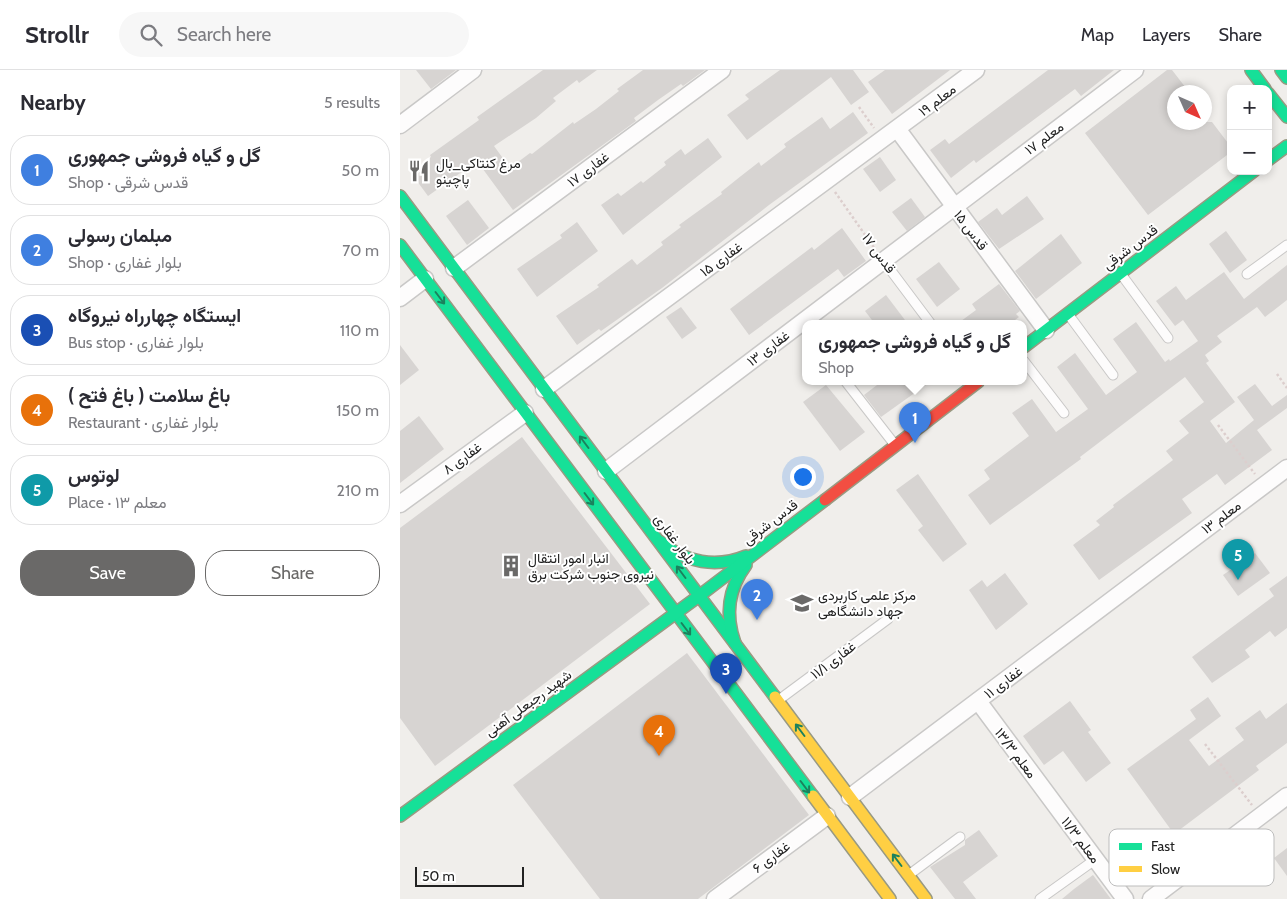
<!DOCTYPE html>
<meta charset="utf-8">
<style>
body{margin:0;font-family:Cabin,Vazirmatn,sans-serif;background:#f7f7f7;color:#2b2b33}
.controls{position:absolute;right:15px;top:15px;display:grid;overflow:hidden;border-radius:10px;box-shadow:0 2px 8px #0003}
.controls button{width:45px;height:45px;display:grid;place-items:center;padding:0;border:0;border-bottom:1px solid #e1e1e2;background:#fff;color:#2b2b33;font:25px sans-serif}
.compass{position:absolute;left:767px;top:15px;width:45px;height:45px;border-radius:50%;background:#fff;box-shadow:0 2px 8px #0003;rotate:135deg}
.scale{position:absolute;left:15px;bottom:12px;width:109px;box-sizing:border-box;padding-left:5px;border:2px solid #222;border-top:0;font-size:14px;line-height:18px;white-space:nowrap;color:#222;-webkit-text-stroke:4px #fff;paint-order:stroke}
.you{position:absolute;left:402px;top:406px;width:18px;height:18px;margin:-12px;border:4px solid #fff;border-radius:50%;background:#1a73e8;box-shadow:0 0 0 8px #1a73e833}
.badge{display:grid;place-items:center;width:32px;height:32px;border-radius:50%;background:#6a6968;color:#fff;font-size:16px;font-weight:700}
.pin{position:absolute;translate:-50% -41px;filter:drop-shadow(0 1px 2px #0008)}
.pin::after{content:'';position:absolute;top:26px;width:18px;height:15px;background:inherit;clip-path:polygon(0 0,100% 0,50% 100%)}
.popup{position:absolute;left:402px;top:250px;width:225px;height:65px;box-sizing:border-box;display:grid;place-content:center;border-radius:10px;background:#fff;filter:drop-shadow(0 1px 4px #0005);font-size:16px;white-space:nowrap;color:#7c7c81}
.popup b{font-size:19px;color:#2b2b33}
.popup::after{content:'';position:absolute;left:50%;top:100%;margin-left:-10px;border:10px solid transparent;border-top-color:#fff}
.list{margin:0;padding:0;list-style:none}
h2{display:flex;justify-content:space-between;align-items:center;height:65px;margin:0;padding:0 20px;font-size:21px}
h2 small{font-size:16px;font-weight:400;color:#7c7c81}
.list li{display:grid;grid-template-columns:32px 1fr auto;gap:15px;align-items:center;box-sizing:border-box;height:70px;margin:0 10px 10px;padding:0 10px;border:1px solid #e1e1e2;border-radius:20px}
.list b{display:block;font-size:19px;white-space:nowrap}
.list p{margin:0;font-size:16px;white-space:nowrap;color:#7c7c81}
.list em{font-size:16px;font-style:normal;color:#7c7c81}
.actions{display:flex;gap:10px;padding:15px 20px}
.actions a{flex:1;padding:11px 0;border:1px solid #6a6968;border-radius:20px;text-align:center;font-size:18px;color:#6a6968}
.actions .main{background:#6a6968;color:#fff}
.icon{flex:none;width:28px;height:28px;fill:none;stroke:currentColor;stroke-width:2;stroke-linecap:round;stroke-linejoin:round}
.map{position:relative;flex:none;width:887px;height:829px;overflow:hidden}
header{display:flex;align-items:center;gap:30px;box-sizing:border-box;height:70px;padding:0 25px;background:#fff;border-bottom:1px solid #e1e1e2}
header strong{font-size:24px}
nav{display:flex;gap:28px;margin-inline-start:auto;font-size:18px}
.search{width:350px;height:45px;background:#f7f7f7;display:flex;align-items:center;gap:12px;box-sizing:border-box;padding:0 18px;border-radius:28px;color:#7c7c81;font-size:19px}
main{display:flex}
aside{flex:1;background:#fff}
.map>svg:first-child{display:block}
.building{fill:#d7d4d2}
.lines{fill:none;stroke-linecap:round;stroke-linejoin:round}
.lane-casing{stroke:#c9c8c7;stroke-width:11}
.street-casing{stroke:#c9c8c7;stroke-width:19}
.fast-casing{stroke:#999a82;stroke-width:14}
.slow-casing{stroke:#999a82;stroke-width:14}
.jam-casing{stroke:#999a82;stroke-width:14}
.path{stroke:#dccecd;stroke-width:2.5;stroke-dasharray:2.5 2.5;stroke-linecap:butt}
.lane{stroke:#fdfcfc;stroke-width:9}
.street{stroke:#fdfcfc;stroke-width:16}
.fast{stroke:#16e098;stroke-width:11}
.slow{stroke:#ffcf43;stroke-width:11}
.jam{stroke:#f24e42;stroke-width:11}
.oneway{stroke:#1c815d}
.labels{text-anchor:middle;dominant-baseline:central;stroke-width:4;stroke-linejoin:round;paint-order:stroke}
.street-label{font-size:14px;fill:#222;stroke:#fff}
.poi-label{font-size:14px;fill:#222;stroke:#fff;text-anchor:start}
.key{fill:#fff;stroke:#bdbdbd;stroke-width:1}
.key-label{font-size:14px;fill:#222}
</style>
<header>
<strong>Strollr</strong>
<div class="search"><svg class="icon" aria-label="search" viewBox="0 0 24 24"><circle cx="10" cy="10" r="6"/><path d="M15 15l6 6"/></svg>Search here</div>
<nav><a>Map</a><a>Layers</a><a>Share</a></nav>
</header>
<main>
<aside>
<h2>Nearby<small>5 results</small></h2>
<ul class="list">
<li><span class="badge" style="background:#3f7fe0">1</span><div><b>گل و گیاه فروشی جمهوری</b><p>Shop · قدس شرقی</p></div><em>50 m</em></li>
<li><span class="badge" style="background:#3f7fe0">2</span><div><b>مبلمان رسولی</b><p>Shop · بلوار غفاری</p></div><em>70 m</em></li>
<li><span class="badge" style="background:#1a4fb4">3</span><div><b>ایستگاه چهارراه نیروگاه</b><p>Bus stop · بلوار غفاری</p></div><em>110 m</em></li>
<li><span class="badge" style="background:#e8710a">4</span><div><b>باغ سلامت ( باغ فتح )</b><p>Restaurant · بلوار غفاری</p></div><em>150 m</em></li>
<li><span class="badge" style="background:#0f9aa8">5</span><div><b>لوتوس</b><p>Place · معلم ۱۳</p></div><em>210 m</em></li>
</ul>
<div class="actions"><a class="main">Save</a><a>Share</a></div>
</aside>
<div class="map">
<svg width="887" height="829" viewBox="0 0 887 829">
<rect width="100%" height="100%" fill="#f0eeeb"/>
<g class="building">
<path d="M 16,0 L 56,0 L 31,19 Z"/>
<path d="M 143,0 L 197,0 L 179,13 L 177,10 L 153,28 L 156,31 L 136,48 L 94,76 L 110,98 L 130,83 L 132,84 L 173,52 L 174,54 L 196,39 L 219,21 L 217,19 L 243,0 L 305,0 L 283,16 L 281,14 L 258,30 L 234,48 L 236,51 L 113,140 L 77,91 L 28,126 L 11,103 L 31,87 L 30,85 L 79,50 L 77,47 Z"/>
<path d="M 380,0 L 453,0 L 469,22 L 451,35 L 431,7 L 347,70 L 327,45 L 349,29 L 345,25 Z"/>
<path d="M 485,0 L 550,0 L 492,44 L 468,12 Z"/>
<path d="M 648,0 L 714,0 L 681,26 L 675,19 L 576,93 L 574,90 L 551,108 L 530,80 L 545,69 L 549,74 Z"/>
<path d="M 767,0 L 772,0 L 789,22 L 774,22 L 774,52 L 812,52 L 831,77 L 831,82 L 748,145 L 685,63 Z"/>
<path d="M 453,42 L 468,63 L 369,135 L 262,218 L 201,261 L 199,259 L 177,275 L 156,246 L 199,217 L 197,215 L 232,189 L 237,195 L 263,175 L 261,172 L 281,157 L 279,155 L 322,124 L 321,122 L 341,106 L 359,92 L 361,96 L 386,77 L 384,74 L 422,47 L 430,59 Z"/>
<path d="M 308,68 L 322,87 L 223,165 L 201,135 L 218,123 L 221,126 L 241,111 L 243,113 L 266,95 L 264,92 L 281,79 L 285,85 Z"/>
<path d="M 480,87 L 496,110 L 480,122 L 463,99 Z"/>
<path d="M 627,126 L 644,149 L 599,179 L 578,152 L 597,138 L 602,145 Z"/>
<path d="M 511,128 L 525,147 L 507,161 L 492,142 Z"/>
<path d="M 68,130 L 89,158 L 67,175 L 46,146 Z"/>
<path d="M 177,152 L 198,181 L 137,227 L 117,199 L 162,168 L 160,165 Z"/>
<path d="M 442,158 L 466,191 L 444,207 L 438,199 L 349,265 L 330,239 L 412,177 L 414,180 Z"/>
<path d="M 826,161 L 847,190 L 830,203 L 809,174 Z"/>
<path d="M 661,164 L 682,193 L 636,229 L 615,201 Z"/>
<path d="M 539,192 L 560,219 L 537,237 L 516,209 Z"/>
<path d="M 887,195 L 887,230 L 865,247 L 857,237 L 817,266 L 822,272 L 805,285 L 809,291 L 806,293 L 835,332 L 810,351 L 826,373 L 854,350 L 837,327 L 855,314 L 872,336 L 887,325 L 887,338 L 857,360 L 872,380 L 825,415 L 817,404 L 782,429 L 792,443 L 699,510 L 673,475 L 700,455 L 696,451 L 714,437 L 713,435 L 773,390 L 766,381 L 789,363 L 779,351 L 804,332 L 785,307 L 680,387 L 681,389 L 590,455 L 568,425 L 590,409 L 584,400 L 629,366 L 612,343 L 632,329 L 656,362 L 688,339 L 657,297 L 675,283 L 706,325 L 737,302 L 713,269 L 736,252 L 765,292 L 769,289 L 770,291 L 798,271 L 783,250 L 775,256 L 756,231 L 776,216 L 786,230 L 824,202 L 844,229 Z"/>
<path d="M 599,214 L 620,241 L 616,244 L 619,247 L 610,254 L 557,254 L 576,240 L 572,234 Z"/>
<path d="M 486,225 L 508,254 L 475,254 L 465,241 Z"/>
<path d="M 281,237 L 297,258 L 282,269 L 266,247 Z"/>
<path d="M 0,275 L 19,300 L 0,315 Z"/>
<path d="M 481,312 L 530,312 L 481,347 L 464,325 Z"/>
<path d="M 426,315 L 465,362 L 440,381 L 403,332 Z"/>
<path d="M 19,346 L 44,379 L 0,413 L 0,361 Z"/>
<path d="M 122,367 L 250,534 L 35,696 L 0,648 L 0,458 Z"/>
<path d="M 518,404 L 567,474 L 543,492 L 518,460 L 523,456 L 496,420 Z"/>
<path d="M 855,483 L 870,503 L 838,526 L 823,505 Z"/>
<path d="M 605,503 L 628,534 L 596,560 L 569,520 L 582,510 L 587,517 Z"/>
<path d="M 887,506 L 887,558 L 875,567 L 870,561 L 845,580 L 850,587 L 812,613 L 792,587 L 874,526 L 869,519 Z"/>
<path d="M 287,583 L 409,745 L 298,829 L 200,829 L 113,715 Z"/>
<path d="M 808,627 L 821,646 L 789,670 L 809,696 L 844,670 L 835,658 L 860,640 L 866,649 L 887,633 L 887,673 L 856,696 L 859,700 L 774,764 L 727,699 L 796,649 L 790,640 Z"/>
<path d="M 670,631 L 691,660 L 688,662 L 711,693 L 686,712 L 663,681 L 644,695 L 623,666 Z"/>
<path d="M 579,760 L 598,786 L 563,812 L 576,829 L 555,829 L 530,797 L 565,775 L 565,770 Z"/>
<path d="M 887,778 L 887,806 L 874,788 Z"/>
<path d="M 693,805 L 711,829 L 662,829 L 674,819 Z"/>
</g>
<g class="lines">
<g class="lane-casing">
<g id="lane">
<path d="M 483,190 L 531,254"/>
<path d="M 721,204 L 768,268"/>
<path d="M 847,204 L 887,175"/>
<path d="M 668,244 L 713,305"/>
<path d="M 624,291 L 664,343"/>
<path d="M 446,312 L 495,375"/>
<path d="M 380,629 L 488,549"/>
<path d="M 510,804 L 560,767"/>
<path d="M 640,829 L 696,789"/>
</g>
</g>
<g class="street-casing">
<g id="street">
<path d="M 0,55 L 73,0"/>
<path d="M 498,60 L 646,260"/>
<path d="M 54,198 L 322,0"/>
<path d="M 0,228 L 25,209"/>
<path d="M 144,319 L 576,0"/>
<path d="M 206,401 L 735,0"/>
<path d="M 0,434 L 125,343"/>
<path d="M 578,631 L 725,829"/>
<path d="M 450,727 L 887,398"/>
<path d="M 315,829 L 427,746"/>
<path d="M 751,829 L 887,726"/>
</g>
</g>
<g class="fast-casing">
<g id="fast">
<path d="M 851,0 L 865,19"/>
<path d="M 881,0 L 887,8"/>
<path d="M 868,23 L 887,47"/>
<path d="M 868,90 L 887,76"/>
<path d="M 0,126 L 375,627"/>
<path d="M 0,175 L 413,726"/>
<path d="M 624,277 L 854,101"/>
<path d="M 261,472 C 285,493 317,498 346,486"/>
<path d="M 335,573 C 325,545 328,519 346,495"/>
<path d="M 0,746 L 299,526 L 425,430"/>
</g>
</g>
<g class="slow-casing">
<g id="slow">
<path d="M 375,627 L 526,829"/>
<path d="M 413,726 L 490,829"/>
</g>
</g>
<g class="jam-casing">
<path id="jam" d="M 425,430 L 578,312"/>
</g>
<g class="path">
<path d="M 459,37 L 474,58"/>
<path d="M 435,122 L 475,179"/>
<path d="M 877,304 L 887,318"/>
<path d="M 818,355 L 855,404"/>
<path d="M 805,674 L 852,735"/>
</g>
<use href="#lane" class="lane"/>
<use href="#street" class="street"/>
<use href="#fast" class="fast"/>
<use href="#slow" class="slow"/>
<use href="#jam" class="jam"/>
</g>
<defs><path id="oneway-shaft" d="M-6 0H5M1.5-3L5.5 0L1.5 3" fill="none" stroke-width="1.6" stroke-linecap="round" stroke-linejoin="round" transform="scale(1.25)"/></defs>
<g class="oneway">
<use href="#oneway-shaft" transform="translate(40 228) rotate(53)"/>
<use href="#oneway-shaft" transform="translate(184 372) rotate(-127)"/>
<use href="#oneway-shaft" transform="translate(189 429) rotate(53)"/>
<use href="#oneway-shaft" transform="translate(281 502) rotate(-127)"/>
<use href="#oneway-shaft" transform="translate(286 559) rotate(53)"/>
<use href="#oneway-shaft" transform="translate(400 660) rotate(-127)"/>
<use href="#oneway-shaft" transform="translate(405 717) rotate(53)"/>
<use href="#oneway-shaft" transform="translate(497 790) rotate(-127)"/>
</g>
<defs>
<g id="restaurant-bare" transform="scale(1.725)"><path d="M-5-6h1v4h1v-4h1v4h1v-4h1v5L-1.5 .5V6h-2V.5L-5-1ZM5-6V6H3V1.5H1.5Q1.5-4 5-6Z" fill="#6a6968" stroke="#fff" stroke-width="2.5" paint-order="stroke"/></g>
<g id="building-bare" transform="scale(1.725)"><path d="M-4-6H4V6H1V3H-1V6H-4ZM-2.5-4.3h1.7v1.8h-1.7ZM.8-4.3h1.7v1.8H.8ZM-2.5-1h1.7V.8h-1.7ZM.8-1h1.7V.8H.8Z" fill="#6a6968" stroke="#fff" stroke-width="2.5" paint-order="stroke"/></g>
<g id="university-bare" transform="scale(1.725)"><path d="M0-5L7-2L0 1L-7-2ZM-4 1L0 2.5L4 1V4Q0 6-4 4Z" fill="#6a6968" stroke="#fff" stroke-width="2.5" paint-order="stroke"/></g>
</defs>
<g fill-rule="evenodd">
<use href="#restaurant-bare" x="19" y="101"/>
<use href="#building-bare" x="111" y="496"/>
<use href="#university-bare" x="402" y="533"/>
</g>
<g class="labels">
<g class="street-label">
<text transform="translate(537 30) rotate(-37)">معلم ۱۹</text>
<text transform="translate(644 68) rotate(-37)">معلم ۱۷</text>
<text transform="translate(188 99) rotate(-37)">غفاری ۱۷</text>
<text transform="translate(571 160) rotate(53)">قدس ۱۵</text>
<text transform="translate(730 177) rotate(-37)">قدس شرقی</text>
<text transform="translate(479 183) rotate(54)">قدس ۱۷</text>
<text transform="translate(321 189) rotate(-36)">غفاری ۱۵</text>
<text transform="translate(368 278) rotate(-37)">غفاری ۱۳</text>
<text transform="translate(62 388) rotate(-36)">غفاری ۸</text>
<text transform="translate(821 447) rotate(-37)">معلم ۱۳</text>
<text transform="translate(370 452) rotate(-37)">قدس شرقی</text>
<text transform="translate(275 469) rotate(53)">بلوار غفاری</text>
<text transform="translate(433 590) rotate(-37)">غفاری ۱۱/۱</text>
<text transform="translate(603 612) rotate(-37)">غفاری ۱۱</text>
<text transform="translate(128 633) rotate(-36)">شهید رجبعلی آهنی</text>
<text transform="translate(616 683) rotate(53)">معلم ۱۳/۳</text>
<text transform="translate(681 770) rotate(53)">معلم ۱۱/۳</text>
<text transform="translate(371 787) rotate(-37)">غفاری ۶</text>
</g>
<g class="poi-label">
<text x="36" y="93">مرغ کنتاکی_بال<tspan x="36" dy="16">پاچینو</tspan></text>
<text x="128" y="488">انبار امور انتقال<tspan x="128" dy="16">نیروی جنوب شرکت برق</tspan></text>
<text x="418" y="525">مرکز علمی کاربردی<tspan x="418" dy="16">جهاد دانشگاهی</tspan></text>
</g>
</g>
<rect x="709" y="759" width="165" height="57" rx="8" class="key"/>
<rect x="719" y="773" width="23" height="7" fill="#16e098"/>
<rect x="719" y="796" width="23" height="6" fill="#ffcf43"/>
<g class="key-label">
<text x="751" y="781">Fast</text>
<text x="751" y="804">Slow</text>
</g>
</svg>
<div class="controls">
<button>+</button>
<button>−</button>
</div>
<svg class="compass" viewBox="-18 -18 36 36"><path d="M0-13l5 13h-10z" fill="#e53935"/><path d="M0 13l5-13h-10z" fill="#7c7c81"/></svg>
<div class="scale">50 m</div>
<div class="you"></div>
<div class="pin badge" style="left:515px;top:373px;background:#3f7fe0">1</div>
<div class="popup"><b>گل و گیاه فروشی جمهوری</b>Shop</div>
<div class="pin badge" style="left:357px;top:550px;background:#3f7fe0">2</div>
<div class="pin badge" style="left:326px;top:624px;background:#1a4fb4">3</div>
<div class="pin badge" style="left:259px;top:686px;background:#e8710a">4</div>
<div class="pin badge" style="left:838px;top:510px;background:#0f9aa8">5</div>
</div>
</main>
